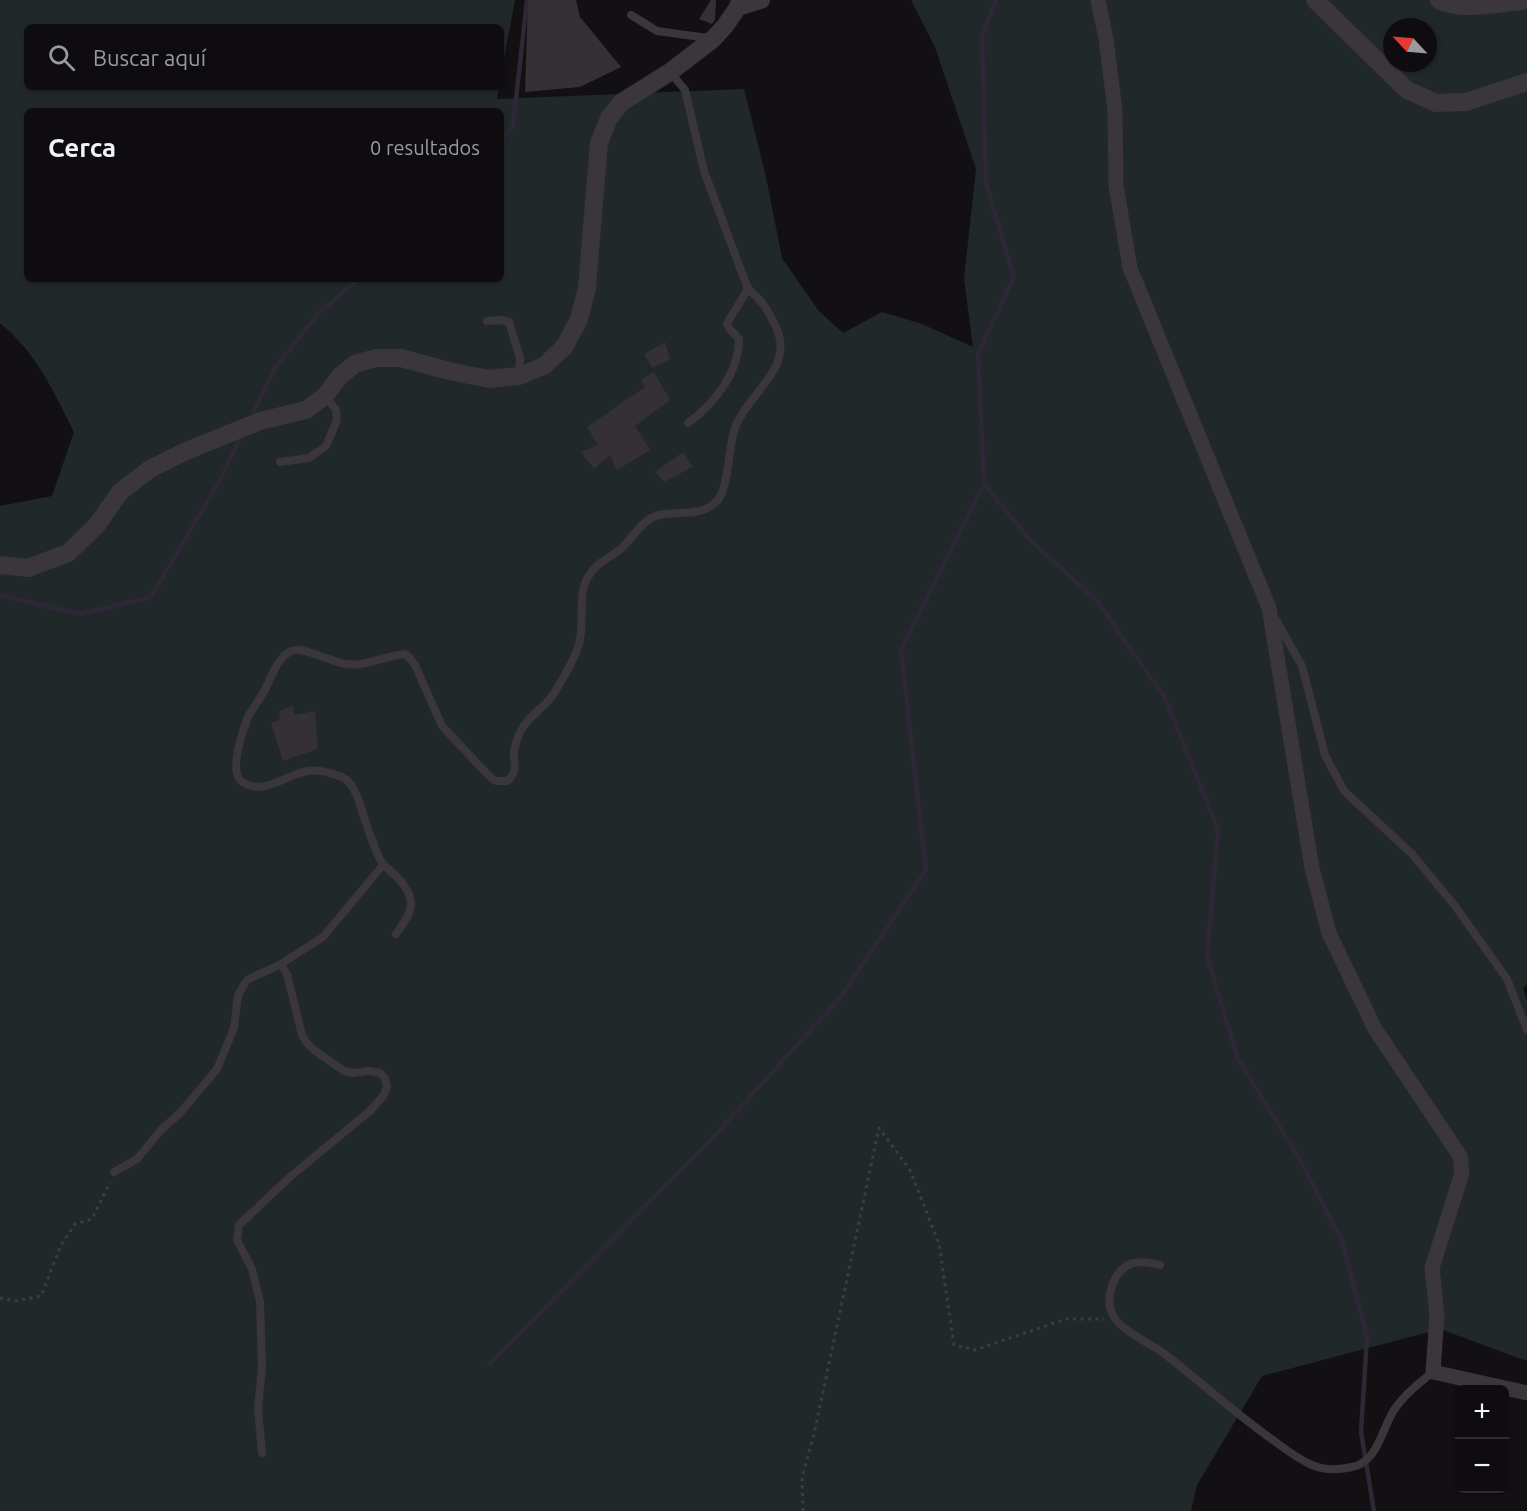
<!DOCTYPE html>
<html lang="es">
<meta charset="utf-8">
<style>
body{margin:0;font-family:Ubuntu,sans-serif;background:#1c1a1c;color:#f1f3f6}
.controls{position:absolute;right:18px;bottom:18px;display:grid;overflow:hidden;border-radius:9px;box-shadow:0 2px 4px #0004}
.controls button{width:54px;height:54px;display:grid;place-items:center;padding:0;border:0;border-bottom:2px solid #2e2c2e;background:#0e0c0e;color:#f1f3f6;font:30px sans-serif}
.compass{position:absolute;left:1383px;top:18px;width:54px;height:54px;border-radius:50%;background:#0e0c0e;box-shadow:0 2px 4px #0004;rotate:296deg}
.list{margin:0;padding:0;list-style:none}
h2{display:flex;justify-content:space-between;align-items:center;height:78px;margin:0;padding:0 24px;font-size:26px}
h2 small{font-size:20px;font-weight:400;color:#9b9b9e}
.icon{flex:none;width:33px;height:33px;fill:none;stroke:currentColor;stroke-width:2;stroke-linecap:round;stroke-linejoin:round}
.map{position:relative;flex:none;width:1527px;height:1511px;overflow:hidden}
.search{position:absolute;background:#0e0c0e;box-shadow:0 2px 4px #0004;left:24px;top:24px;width:480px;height:66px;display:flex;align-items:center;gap:15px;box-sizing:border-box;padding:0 21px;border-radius:9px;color:#9b9b9e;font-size:22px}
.panel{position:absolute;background:#0e0c0e;box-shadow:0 2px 4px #0004;left:24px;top:108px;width:480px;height:174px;border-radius:9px}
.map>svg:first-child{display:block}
.green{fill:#21282a;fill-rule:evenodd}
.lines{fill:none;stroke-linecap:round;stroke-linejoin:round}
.stream{stroke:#2e2736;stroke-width:4.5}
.building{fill:#343034}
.path{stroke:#423b43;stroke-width:3;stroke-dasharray:3 4.5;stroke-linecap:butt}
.service{stroke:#3b353c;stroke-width:8}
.minor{stroke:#3b353c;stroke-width:15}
.tertiary{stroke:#3b353c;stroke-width:18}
</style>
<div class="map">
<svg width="1527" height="1511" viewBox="0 0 1527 1511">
<rect width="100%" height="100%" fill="#121012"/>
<path class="green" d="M 0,0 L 515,0 L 501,75 L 501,27 L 27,27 L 27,87 L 499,87 L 497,99 L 744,89 L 766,177 L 782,258 L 818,310 L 843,333 L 882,312 L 922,324 L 973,347 L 964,279 L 976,169 L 935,47 L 911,0 L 1527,0 L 1527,984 L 1523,988 L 1527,1001 L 1527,1361 L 1440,1329 L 1262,1376 L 1197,1485 L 1191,1511 L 0,1511 L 0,506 L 52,496 L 74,432 C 52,389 38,355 0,323 ZM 1392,27 L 1428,27 L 1428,63 L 1392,63 ZM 27,111 L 501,111 L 501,279 L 27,279 Z"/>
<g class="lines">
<g class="stream">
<path d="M 996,0 L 982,36 L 986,183 L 1014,277 L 978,354 L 984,484 L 1031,541 L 1097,601 L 1165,698 L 1218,829 L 1207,957 L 1238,1059 L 1299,1158 L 1342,1241 L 1367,1337 L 1361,1432 L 1374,1511"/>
<path d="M 501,141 L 513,126 L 527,0"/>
<path d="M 250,419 L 275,368 L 318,314 L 358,279"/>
<path d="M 0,595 L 80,614 L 151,597 L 220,480 L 242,434"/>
<path d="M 490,1363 L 706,1145 L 841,997 L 926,870 L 901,650 L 984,484"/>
</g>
</g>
<g class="building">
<path d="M 528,0 L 576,0 L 580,17 L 621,67 L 580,87 L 525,92 Z"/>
<path d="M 711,0 L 716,0 L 715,20 L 712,24 L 699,19 Z"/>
<path d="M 665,342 L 670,359 L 652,368 L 644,354 Z"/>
<path d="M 654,372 L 670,400 L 635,426 L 650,450 L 617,470 L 610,455 L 594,469 L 581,452 L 598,445 L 587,427 L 645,387 L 641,379 Z"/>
<path d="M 683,452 L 693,467 L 664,482 L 655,472 Z"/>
<path d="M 293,706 L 294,715 L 315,711 L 318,749 L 283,761 L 271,723 L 280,720 L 279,711 Z"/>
</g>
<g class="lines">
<g class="path">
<path d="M 0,1298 L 15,1301 L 41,1296 L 61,1245 L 75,1224 L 92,1219 L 110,1182"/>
<path d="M 803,1511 L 802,1478 L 814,1434 L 879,1128 L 910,1170 L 939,1244 L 954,1345 L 975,1350 L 1066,1319 L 1104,1319"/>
</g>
<g class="service">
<path d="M 631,15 L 657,31 L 708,38"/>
<path d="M 487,321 L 501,320 L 509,322 L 520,358 L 519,375"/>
<path d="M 688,423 C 714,404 739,373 739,339 L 729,328 L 727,323 L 748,289"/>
<path d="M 280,462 L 309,458 L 326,446 L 337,420 L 336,410 L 325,396"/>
<path d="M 1276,620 L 1302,666 L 1325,755 L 1344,791 L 1412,854 L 1455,906 L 1507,979 L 1527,1030"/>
<path d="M 396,934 C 404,923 414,911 410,897 C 406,883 394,875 384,865 C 378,859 374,845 371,837 C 364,822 358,783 342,777 C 332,773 318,769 307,771 C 286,775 263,796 242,782 C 228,772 243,730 248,717 C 253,708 260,699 265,690 C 271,678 277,659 289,652 C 301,644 332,663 346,664 C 366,667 384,656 404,654 L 408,656 L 415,665 L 442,726 L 490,777 L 496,781 L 508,781 C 519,768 513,765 514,752 C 515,746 517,739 519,734 C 525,720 539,711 549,700 C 557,691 576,656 579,644 C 585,623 577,595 588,577 C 596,562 610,558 622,548 C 633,537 643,519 659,515 C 679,510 699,518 716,502 C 729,490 728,448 735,428 C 748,392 797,368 775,325 C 768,310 761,299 748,289 L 704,171 L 685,90 L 671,73"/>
<path d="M 114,1172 L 137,1159 L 161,1130 L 180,1113 L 217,1069 L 234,1028 L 238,995 L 247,980 L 281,964"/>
<path d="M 1160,1265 C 1150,1263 1138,1260 1128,1265 C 1112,1274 1104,1301 1114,1317 C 1123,1332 1152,1344 1166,1355 C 1202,1383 1236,1414 1273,1440 C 1285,1449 1298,1459 1312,1465 C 1324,1470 1339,1470 1352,1467 C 1378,1462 1382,1428 1394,1410 C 1404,1395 1419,1383 1433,1372"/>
<path d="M 262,1453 L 258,1409 L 262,1367 L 260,1302 L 252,1269 L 237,1240 L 239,1225 L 291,1176 L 370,1111 L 384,1095 L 387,1087 L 385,1078 L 380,1073 L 369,1071 L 353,1073 L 344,1071 L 314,1050 L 306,1042 L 302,1035 L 287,974 L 281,964 L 323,937 L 383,865"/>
</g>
<path class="minor" d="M 1098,0 L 1106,39 L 1115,111 L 1116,185 L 1130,268 L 1269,608 L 1312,868 L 1329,933 L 1375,1029 L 1460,1156 L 1462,1173 L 1432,1268 L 1437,1315 L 1433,1372 L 1527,1393"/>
<g class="tertiary">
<path d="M 1315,0 L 1407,90 L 1436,103 L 1466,102 L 1527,82"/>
<path d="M 1439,0 C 1461,12 1502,3 1527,0"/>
<path d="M 738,7 L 761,0"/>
<path d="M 0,565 L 28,568 L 68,553 L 97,525 L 120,492 L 150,469 L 184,452 L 260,421 L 306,410 L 325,396 L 339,377 L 355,364 L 376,358 L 401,358 L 449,371 L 489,379 L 519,376 L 544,366 L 565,346 L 579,319 L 587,288 L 599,143 L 609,118 L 622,102 L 670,72 L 713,39 L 725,26 L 738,7 L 740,0"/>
</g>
</g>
</svg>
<div class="controls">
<button>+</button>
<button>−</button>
</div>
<svg class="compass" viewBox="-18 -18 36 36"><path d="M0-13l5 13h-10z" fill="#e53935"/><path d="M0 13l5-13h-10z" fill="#9b9b9e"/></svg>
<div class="search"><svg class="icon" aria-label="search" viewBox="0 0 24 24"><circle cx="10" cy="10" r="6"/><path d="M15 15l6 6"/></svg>Buscar aquí</div>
<section class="panel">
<h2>Cerca<small>0 resultados</small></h2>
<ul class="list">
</ul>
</section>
</div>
